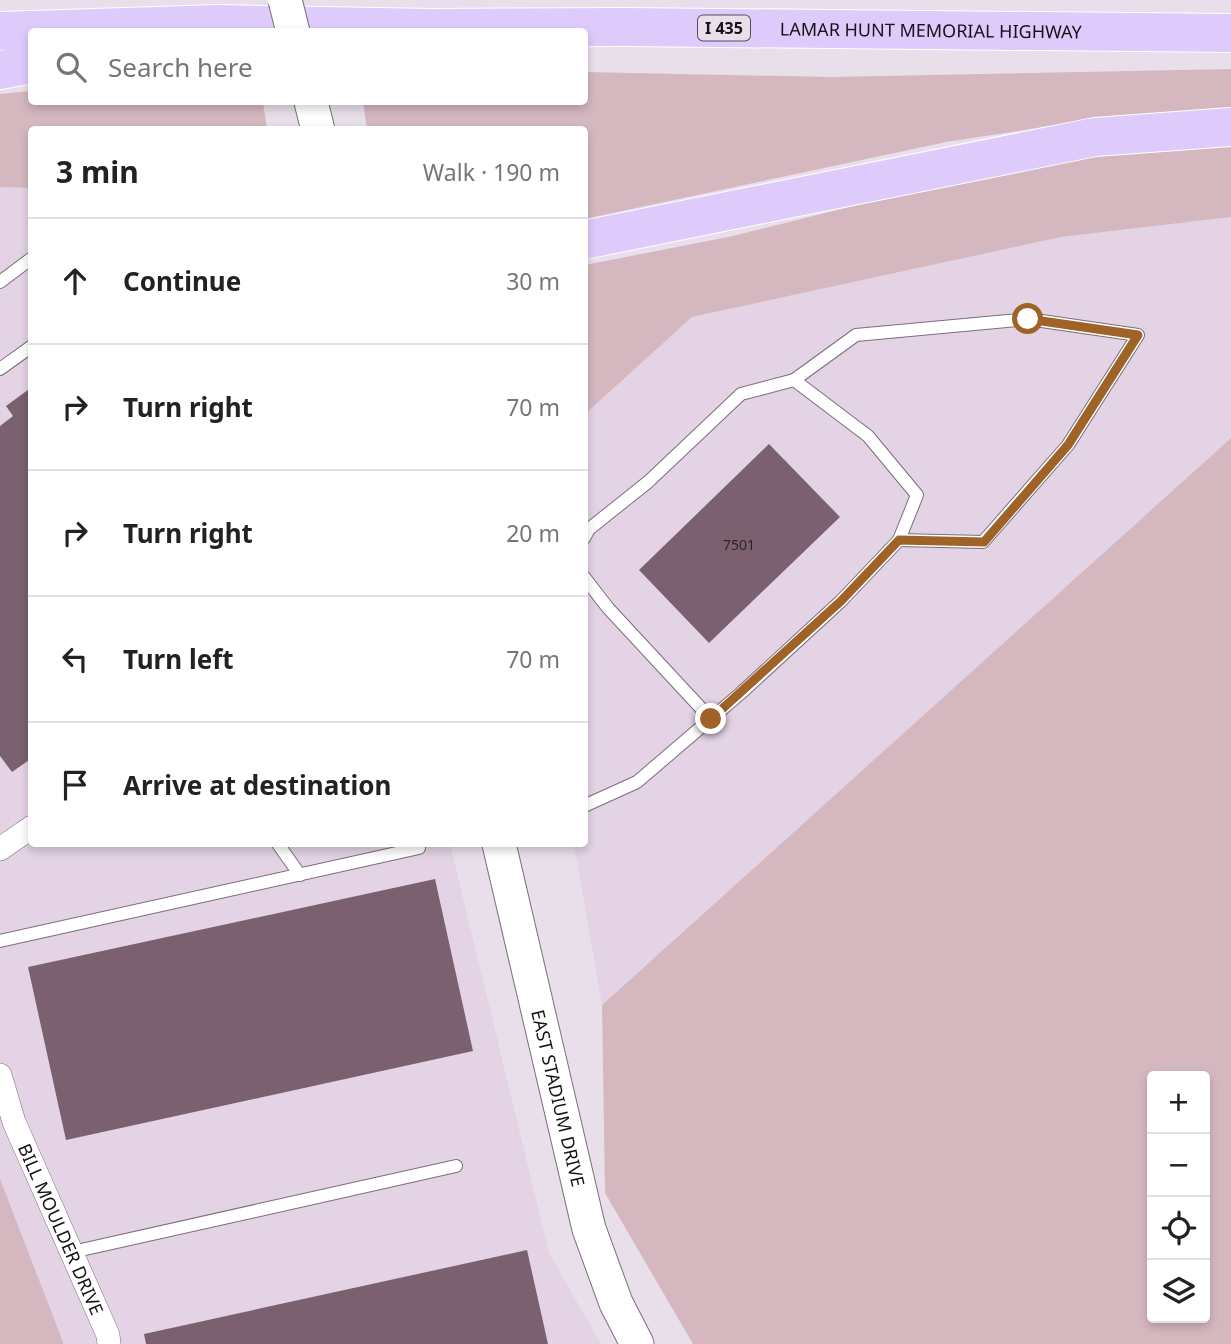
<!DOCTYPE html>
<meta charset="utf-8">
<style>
body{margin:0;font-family:"Noto Sans",sans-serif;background:#f6f6f6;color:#222}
.controls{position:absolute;right:21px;bottom:21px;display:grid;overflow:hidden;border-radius:7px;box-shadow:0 4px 10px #0003}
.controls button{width:63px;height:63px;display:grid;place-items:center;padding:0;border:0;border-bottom:2px solid #e0e0e0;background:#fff;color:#222;font:35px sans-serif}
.stop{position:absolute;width:21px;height:21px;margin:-16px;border:5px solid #a06327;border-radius:50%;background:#fff}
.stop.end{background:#a06327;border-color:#fff;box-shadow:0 2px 7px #0008}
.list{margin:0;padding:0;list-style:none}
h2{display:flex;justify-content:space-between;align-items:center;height:91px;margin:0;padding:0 28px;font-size:30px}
h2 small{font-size:23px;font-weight:400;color:#767676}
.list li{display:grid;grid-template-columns:46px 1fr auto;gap:21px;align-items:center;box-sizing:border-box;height:126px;padding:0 28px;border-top:2px solid #e0e0e0}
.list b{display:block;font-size:26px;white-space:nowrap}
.list em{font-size:23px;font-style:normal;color:#767676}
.icon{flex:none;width:38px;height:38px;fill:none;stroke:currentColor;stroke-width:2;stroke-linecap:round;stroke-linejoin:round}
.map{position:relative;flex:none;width:1231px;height:1344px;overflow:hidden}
.search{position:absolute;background:#fff;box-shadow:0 4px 10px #0003;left:28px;top:28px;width:560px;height:77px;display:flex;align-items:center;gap:18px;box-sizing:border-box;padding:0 24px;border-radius:7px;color:#767676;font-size:26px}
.panel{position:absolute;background:#fff;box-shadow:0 4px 10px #0003;left:28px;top:126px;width:560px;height:721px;border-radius:7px}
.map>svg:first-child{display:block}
.built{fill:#e3d3e5}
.green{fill:#d5b8bf;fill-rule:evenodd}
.building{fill:#7b6070}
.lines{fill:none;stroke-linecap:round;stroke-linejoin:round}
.service-casing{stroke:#786f79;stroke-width:14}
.minor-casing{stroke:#786f79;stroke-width:24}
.secondary-casing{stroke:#786f79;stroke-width:35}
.motorway-casing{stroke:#fff;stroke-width:40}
.service{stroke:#fff;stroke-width:12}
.minor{stroke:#fff;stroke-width:23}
.secondary{stroke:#fff;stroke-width:33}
.motorway{stroke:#decbfc;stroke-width:38}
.secondary-bridge-casing{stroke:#786f79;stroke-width:35;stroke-linecap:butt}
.secondary-bridge{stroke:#fff;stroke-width:33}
.route{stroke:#a06327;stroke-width:9}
.labels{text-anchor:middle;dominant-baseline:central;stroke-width:5;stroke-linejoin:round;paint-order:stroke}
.number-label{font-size:14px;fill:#2f262c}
.shield{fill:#e9dfeb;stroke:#555056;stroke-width:2}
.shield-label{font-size:16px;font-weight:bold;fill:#161316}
.street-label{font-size:18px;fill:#161316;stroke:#e9dfeb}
</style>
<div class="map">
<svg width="1231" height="1344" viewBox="0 0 1231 1344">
<rect width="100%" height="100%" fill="#e9dfeb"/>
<g class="built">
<path d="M 0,187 L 31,188 L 32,844 L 450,844 L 549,1253 L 601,1344 L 0,1344 Z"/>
<path d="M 1231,217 L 1231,438 L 602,1005 L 574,844 L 584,844 L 585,414 L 692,317 L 1061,237 Z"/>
</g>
<g class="green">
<path d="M 1231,69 L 1231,109 L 1082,121 L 946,142 L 585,219 L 584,130 L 367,129 L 363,102 L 584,102 L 585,72 L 831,77 Z"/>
<path d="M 31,91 L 32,102 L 263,102 L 267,129 L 32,130 L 31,188 L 0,187 L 0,94 Z"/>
<path d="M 1231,144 L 1231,217 L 1061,237 L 692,317 L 585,414 L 585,265 L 733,236 L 1002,169 L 1053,160 Z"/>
<path d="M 1231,438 L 1231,1344 L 693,1344 L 605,1193 L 602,1005 ZM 1152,1076 L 1205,1076 L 1205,1318 L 1152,1318 Z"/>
<path d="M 0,1179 L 63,1342 L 63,1344 L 0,1344 Z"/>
</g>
<g class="building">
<path d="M 32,387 L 32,758 L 12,772 L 0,756 L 0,426 L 13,416 L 6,406 Z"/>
<path d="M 769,444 L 840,517 L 709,643 L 639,570 Z"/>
<path d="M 435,879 L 473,1051 L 66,1140 L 28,967 Z"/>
<path d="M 527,1250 L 548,1344 L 146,1344 L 144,1334 Z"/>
</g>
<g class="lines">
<g class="service-casing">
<g id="service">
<path d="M 0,282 L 32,258"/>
<path d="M 0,369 L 32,346"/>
<path d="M 794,380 L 856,335 L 1028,319 L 1138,335 L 1068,445 L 983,542 L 899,540"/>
<path d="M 584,538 L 589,529 L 648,482 L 741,394 L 794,380 L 868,436 L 917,495 L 899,540 L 841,601 L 741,693 L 637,782 L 584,806"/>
<path d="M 584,577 L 608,608 L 711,719"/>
<path d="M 278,844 L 300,875"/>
<path d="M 0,941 L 419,848"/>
<path d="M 72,1252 L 456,1166"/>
</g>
</g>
<g class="minor-casing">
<g id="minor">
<path d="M 0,849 L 32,827"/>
<path id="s1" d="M 0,1075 L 14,1122 L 108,1335 L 109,1344"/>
</g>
</g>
<g class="secondary-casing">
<g id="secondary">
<path d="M 311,102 L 318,130"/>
<path id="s2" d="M 499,844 L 589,1229 L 616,1303 L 637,1344"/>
</g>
</g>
<g class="motorway-casing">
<g id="motorway">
<path id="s3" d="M 0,31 L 218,24 L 432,28 L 625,27 L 1231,33"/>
<path d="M 0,70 L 32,64"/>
<path d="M 584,240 L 1095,137 L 1231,127"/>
</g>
</g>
<use href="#service" class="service"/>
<use href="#minor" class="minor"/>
<use href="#secondary" class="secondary"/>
<use href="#motorway" class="motorway"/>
<g class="secondary-bridge-casing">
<path id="secondary-bridge" d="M 285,0 L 293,32"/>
</g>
<use href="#secondary-bridge" class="secondary-bridge"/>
</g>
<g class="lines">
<path class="route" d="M 711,719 L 841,601 L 899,540 L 984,542 L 1068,445 L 1138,335 L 1028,319"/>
</g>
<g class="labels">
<g class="number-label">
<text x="739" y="544">7501</text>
</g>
<rect class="shield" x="698" y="15.5" width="52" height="25" rx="5"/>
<g class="shield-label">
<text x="724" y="28">I 435</text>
</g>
<g class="street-label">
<text stroke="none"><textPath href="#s3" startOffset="931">LAMAR HUNT MEMORIAL HIGHWAY</textPath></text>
<text stroke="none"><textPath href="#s2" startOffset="261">EAST STADIUM DRIVE</textPath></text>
<text stroke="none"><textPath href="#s1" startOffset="166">BILL MOULDER DRIVE</textPath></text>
</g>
</g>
</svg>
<div class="controls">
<button>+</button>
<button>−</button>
<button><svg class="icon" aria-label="locate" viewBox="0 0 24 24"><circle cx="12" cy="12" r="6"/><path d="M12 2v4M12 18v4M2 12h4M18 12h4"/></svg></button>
<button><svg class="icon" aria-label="layers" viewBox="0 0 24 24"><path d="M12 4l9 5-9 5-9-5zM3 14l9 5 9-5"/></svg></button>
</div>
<div class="stop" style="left:1028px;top:319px"></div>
<div class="stop end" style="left:711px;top:719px"></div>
<div class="search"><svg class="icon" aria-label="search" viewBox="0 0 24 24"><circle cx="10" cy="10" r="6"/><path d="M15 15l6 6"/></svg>Search here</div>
<section class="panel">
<h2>3 min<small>Walk · 190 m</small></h2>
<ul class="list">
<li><svg class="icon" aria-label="ahead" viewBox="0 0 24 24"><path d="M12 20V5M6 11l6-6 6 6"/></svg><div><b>Continue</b></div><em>30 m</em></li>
<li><svg class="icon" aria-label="right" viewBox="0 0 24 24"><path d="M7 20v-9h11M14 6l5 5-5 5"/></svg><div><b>Turn right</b></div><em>70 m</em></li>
<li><svg class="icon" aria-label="right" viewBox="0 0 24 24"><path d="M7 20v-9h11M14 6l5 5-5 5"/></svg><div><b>Turn right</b></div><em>20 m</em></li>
<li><svg class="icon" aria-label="left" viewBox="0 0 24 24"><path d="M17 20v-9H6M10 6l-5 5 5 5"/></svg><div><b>Turn left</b></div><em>70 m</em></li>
<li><svg class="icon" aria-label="arrive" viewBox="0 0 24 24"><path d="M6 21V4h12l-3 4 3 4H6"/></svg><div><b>Arrive at destination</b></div></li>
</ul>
</section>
</div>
